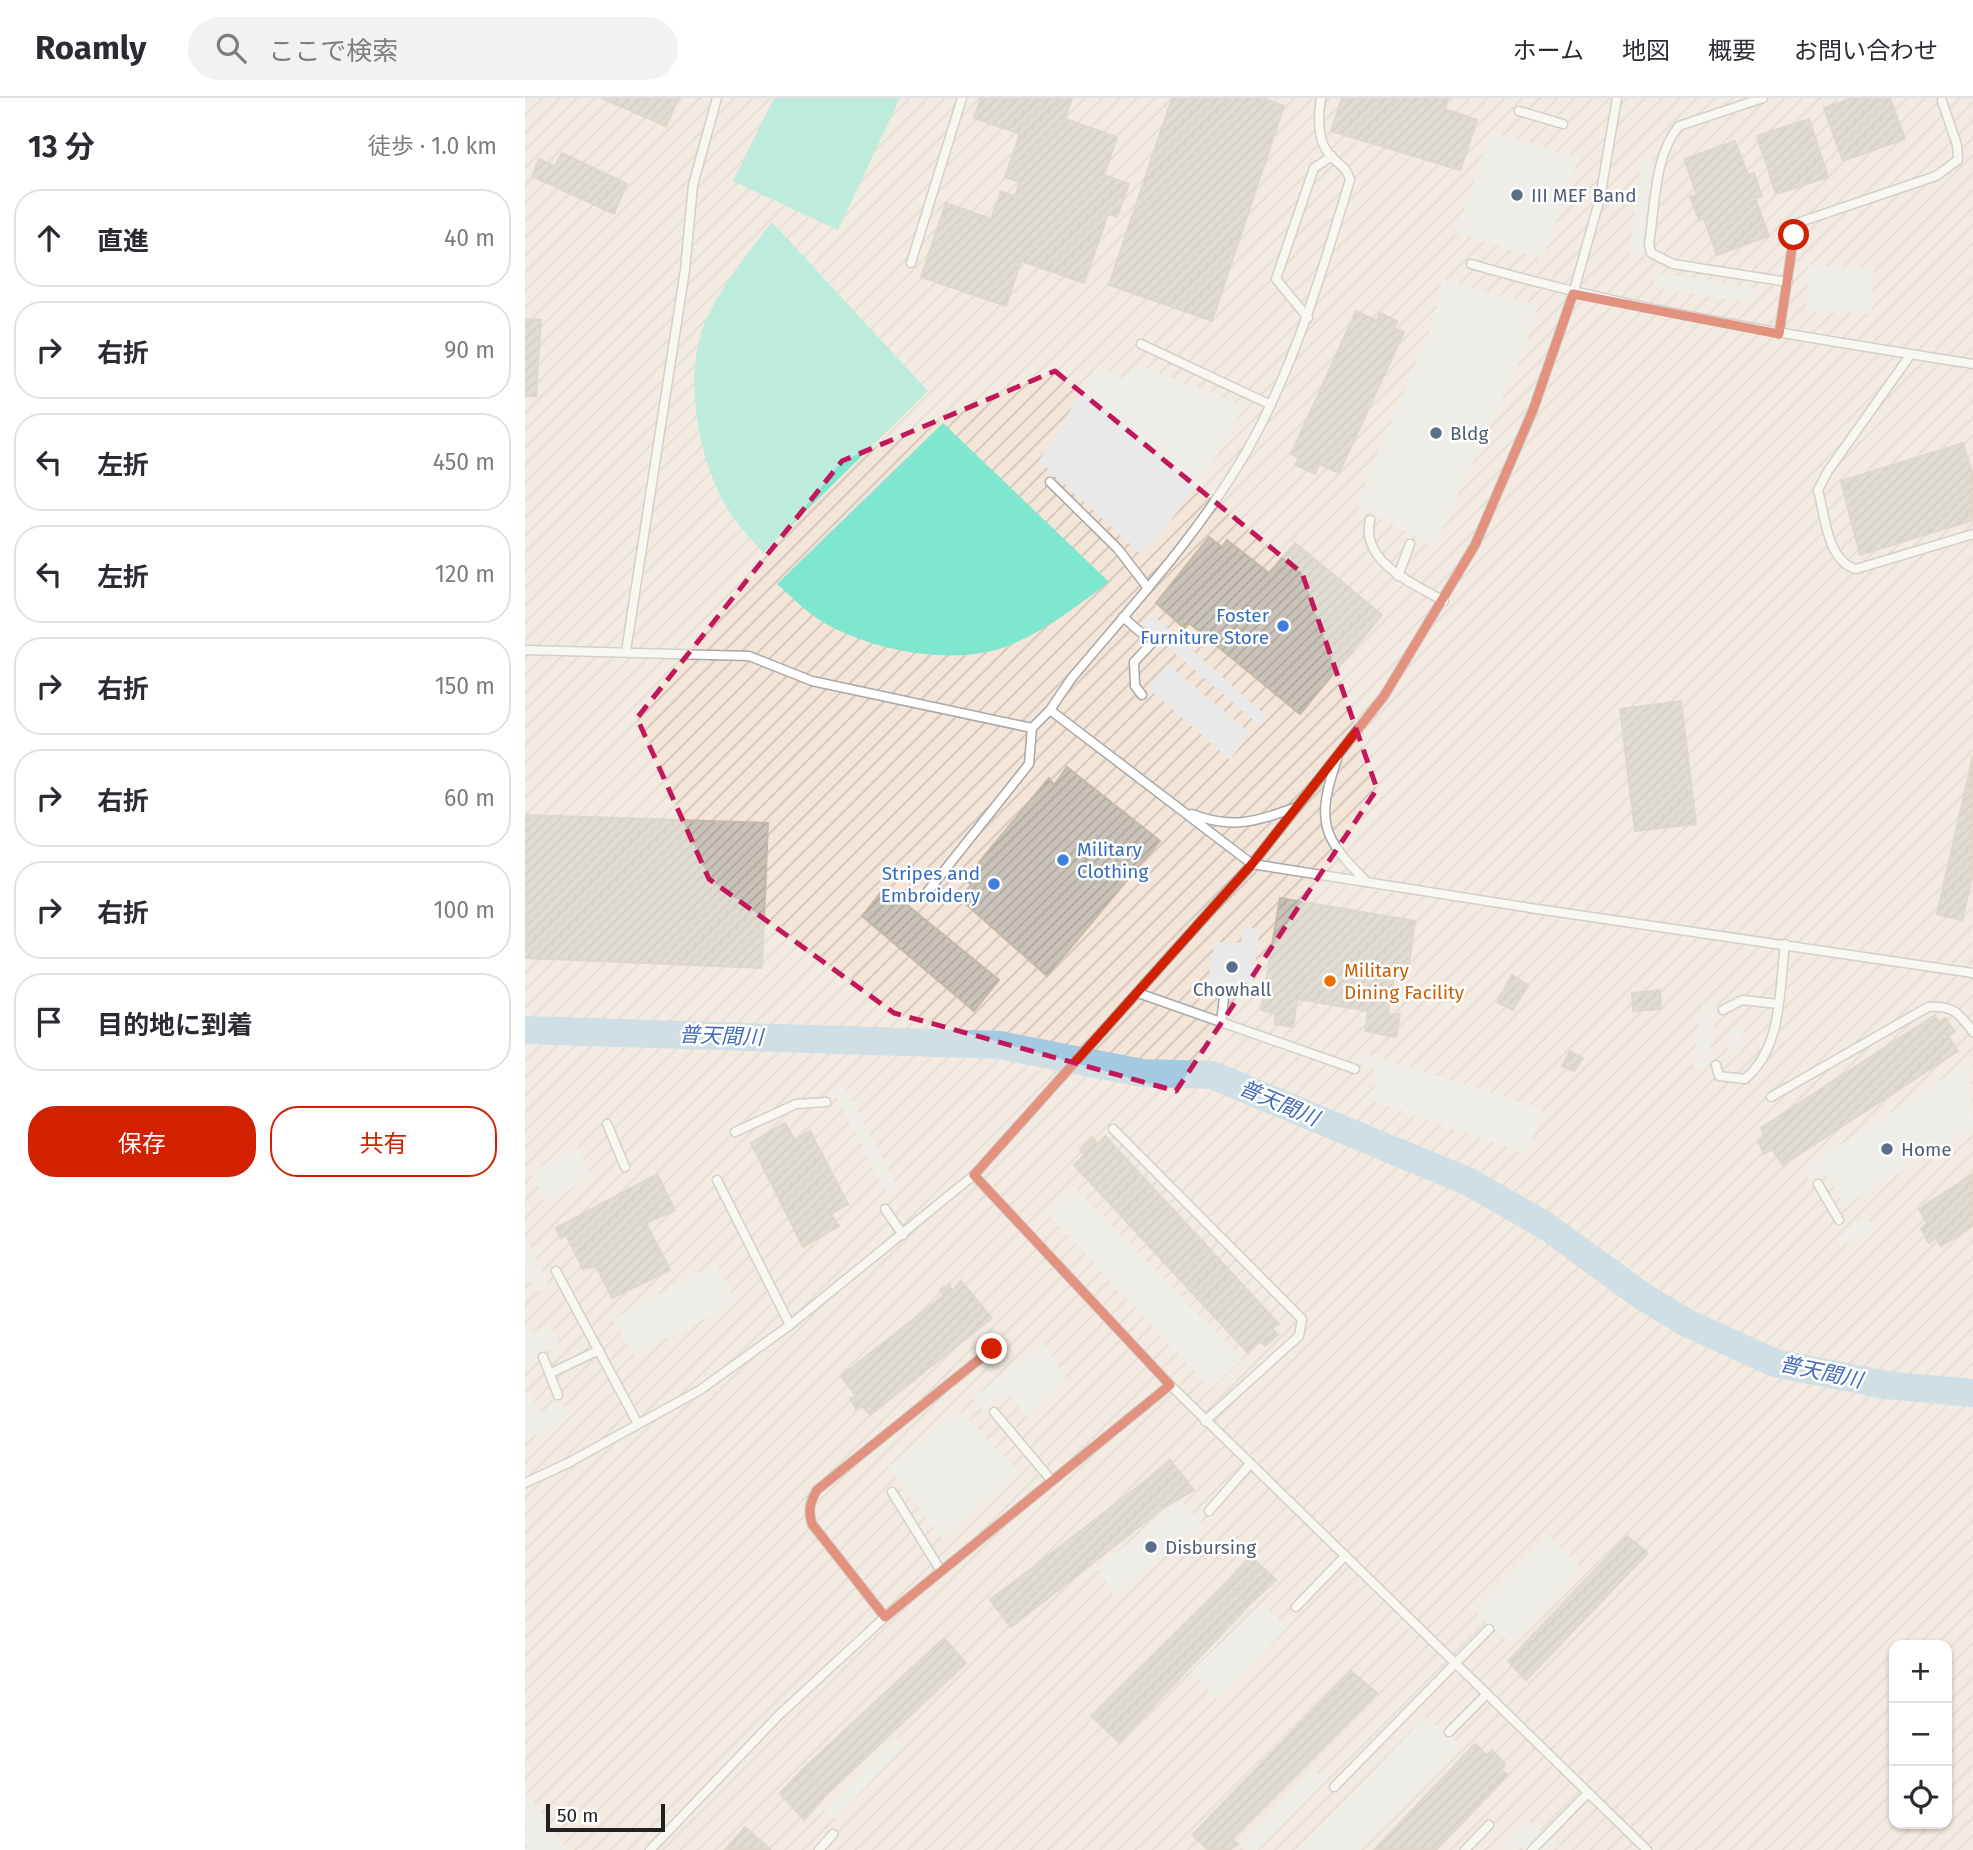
<!DOCTYPE html>
<html lang="ja">
<meta charset="utf-8">
<style>
body{margin:0;font-family:"Fira Sans","Noto Sans JP",sans-serif;background:#f2f2f3;color:#2b2b33}
.controls{position:absolute;right:21px;bottom:21px;display:grid;overflow:hidden;border-radius:14px;box-shadow:0 2px 5px #0004}
.controls button{width:63px;height:63px;display:grid;place-items:center;padding:0;border:0;border-bottom:2px solid #e1e1e2;background:#fff;color:#2b2b33;font:35px sans-serif}
.scale{position:absolute;left:21px;bottom:18px;width:119px;box-sizing:border-box;padding-left:7px;border:4px solid #212121;border-top:0;font-size:19px;line-height:24px;white-space:nowrap;color:#212121;-webkit-text-stroke:5px #fff;paint-order:stroke}
.stop{position:absolute;width:21px;height:21px;margin:-16px;border:5px solid #d12100;border-radius:50%;background:#fff}
.stop.end{background:#d12100;border-color:#fff;box-shadow:0 2px 7px #0008}
.list{margin:0;padding:0;list-style:none}
h2{display:flex;justify-content:space-between;align-items:center;height:91px;margin:0;padding:0 28px;font-size:30px}
h2 small{font-size:23px;font-weight:400;color:#7c7c81}
.list li{display:grid;grid-template-columns:46px 1fr auto;gap:21px;align-items:center;box-sizing:border-box;height:98px;margin:0 14px 14px;padding:0 14px;border:2px solid #e1e1e2;border-radius:28px}
.list b{display:block;font-size:26px;white-space:nowrap}
.list em{font-size:23px;font-style:normal;color:#7c7c81}
.actions{display:flex;gap:14px;padding:21px 28px}
.actions a{flex:1;padding:16px 0;border:2px solid #d12100;border-radius:28px;text-align:center;font-size:24px;color:#d12100}
.actions .main{background:#d12100;color:#fff}
.icon{flex:none;width:38px;height:38px;fill:none;stroke:currentColor;stroke-width:2;stroke-linecap:round;stroke-linejoin:round}
.map{position:relative;flex:none;width:1448px;height:1752px;overflow:hidden}
header{display:flex;align-items:center;gap:42px;box-sizing:border-box;height:98px;padding:0 35px;background:#fff;border-bottom:2px solid #e1e1e2}
header strong{font-size:33px}
nav{display:flex;gap:38px;margin-inline-start:auto;font-size:24px}
.search{width:490px;height:63px;background:#f2f2f3;display:flex;align-items:center;gap:18px;box-sizing:border-box;padding:0 24px;border-radius:38px;color:#7c7c81;font-size:26px}
main{display:flex}
aside{flex:1;background:#fff}
.map>svg:first-child{display:block}
.military{fill:url(#military-furrows);fill-rule:evenodd}
.pitch{fill:#7fe6cf}
.parking{fill:#e9e9e9}
.lines{fill:none;stroke-linecap:round;stroke-linejoin:round}
.river{stroke:#a4cae2;stroke-width:28}
.building{fill:url(#building-hatch);stroke:#c5b9a7;stroke-width:2}
.lane-casing{stroke:#a8a8a8;stroke-width:11}
.lane{stroke:#fff;stroke-width:8}
.route{stroke:#d12100;stroke-width:9}
.marked{fill:none;stroke:#c2185b;stroke-width:5;stroke-dasharray:14 9;stroke-linejoin:round}
.service-dot{fill:#5c6f8a;stroke:#fff;stroke-width:2.5}
.shop-dot{fill:#3f7fe0;stroke:#fff;stroke-width:2.5}
.food-dot{fill:#e8710a;stroke:#fff;stroke-width:2.5}
.labels{text-anchor:middle;dominant-baseline:central;stroke-width:5;stroke-linejoin:round;paint-order:stroke}
.service-label{font-size:19px;fill:#4e5e75;stroke:#fff;text-anchor:start}
.shop-label{font-size:19px;fill:#366cbe;stroke:#fff;text-anchor:end}
.food-label{font-size:19px;fill:#c56008;stroke:#fff;text-anchor:start}
.water-label{font-size:21px;font-style:italic;fill:#446cb9;stroke:#fff}
</style>
<header>
<strong>Roamly</strong>
<div class="search"><svg class="icon" aria-label="search" viewBox="0 0 24 24"><circle cx="10" cy="10" r="6"/><path d="M15 15l6 6"/></svg>ここで検索</div>
<nav><a>ホーム</a><a>地図</a><a>概要</a><a>お問い合わせ</a></nav>
</header>
<main>
<aside>
<h2>13 分<small>徒歩 · 1.0 km</small></h2>
<ul class="list">
<li><svg class="icon" aria-label="ahead" viewBox="0 0 24 24"><path d="M12 20V5M6 11l6-6 6 6"/></svg><div><b>直進</b></div><em>40 m</em></li>
<li><svg class="icon" aria-label="right" viewBox="0 0 24 24"><path d="M7 20v-9h11M14 6l5 5-5 5"/></svg><div><b>右折</b></div><em>90 m</em></li>
<li><svg class="icon" aria-label="left" viewBox="0 0 24 24"><path d="M17 20v-9H6M10 6l-5 5 5 5"/></svg><div><b>左折</b></div><em>450 m</em></li>
<li><svg class="icon" aria-label="left" viewBox="0 0 24 24"><path d="M17 20v-9H6M10 6l-5 5 5 5"/></svg><div><b>左折</b></div><em>120 m</em></li>
<li><svg class="icon" aria-label="right" viewBox="0 0 24 24"><path d="M7 20v-9h11M14 6l5 5-5 5"/></svg><div><b>右折</b></div><em>150 m</em></li>
<li><svg class="icon" aria-label="right" viewBox="0 0 24 24"><path d="M7 20v-9h11M14 6l5 5-5 5"/></svg><div><b>右折</b></div><em>60 m</em></li>
<li><svg class="icon" aria-label="right" viewBox="0 0 24 24"><path d="M7 20v-9h11M14 6l5 5-5 5"/></svg><div><b>右折</b></div><em>100 m</em></li>
<li><svg class="icon" aria-label="arrive" viewBox="0 0 24 24"><path d="M6 21V4h12l-3 4 3 4H6"/></svg><div><b>目的地に到着</b></div></li>
</ul>
<div class="actions"><a class="main">保存</a><a>共有</a></div>
</aside>
<div class="map">
<svg width="1448" height="1752" viewBox="0 0 1448 1752">
<defs>
<pattern id="military-furrows" width="10" height="10" patternUnits="userSpaceOnUse" patternTransform="scale(1.75)"><rect width="10" height="10" fill="#f4e5d9"/><path d="M-1 1l2-2M0 10L10 0M9 11l2-2" fill="none" stroke="#d1c4ba"/></pattern>
<pattern id="building-hatch" width="6" height="6" patternUnits="userSpaceOnUse" patternTransform="scale(1.75)"><rect width="6" height="6" fill="#cac3b9"/><path d="M-1 1l2-2M0 6l6-6M5 7l2-2" fill="none" stroke="#ada79f"/></pattern>
</defs>
<rect width="100%" height="100%" fill="#f2f0e7"/>
<path class="military" d="M 0,0 L 1448,0 L 1448,1752 L 0,1752 ZM 1369,1547 L 1422,1547 L 1422,1726 L 1369,1726 Z"/>
<g class="pitch">
<path d="M 249,0 L 375,0 L 313,132 L 208,83 Z"/>
<path d="M 247,124 L 403,293 L 238,455 C 227,441 213,428 204,413 C 173,364 157,276 181,222 C 198,185 222,156 247,124 Z"/>
<path d="M 418,325 L 584,484 C 552,508 522,532 485,547 C 429,570 342,552 293,521 C 278,511 265,497 252,486 Z"/>
</g>
<g class="parking">
<path d="M 966,34 L 1053,60 L 1018,161 L 931,135 Z"/>
<path d="M 1117,60 L 1128,61 L 1116,159 L 1104,157 Z"/>
<path d="M 1283,167 L 1348,170 L 1346,215 L 1282,214 Z"/>
<path d="M 1130,174 L 1231,191 L 1228,206 L 1128,189 Z"/>
<path d="M 917,181 L 1013,208 L 995,262 L 909,449 L 831,407 L 908,225 Z"/>
<path d="M 611,266 L 719,308 L 694,354 L 654,412 L 618,458 L 514,363 L 573,267 L 597,280 Z"/>
<path d="M 628,517 L 742,619 L 734,627 L 618,528 Z"/>
<path d="M 643,566 L 725,635 L 705,662 L 623,590 Z"/>
<path d="M 719,830 L 735,830 L 725,901 L 681,892 L 690,844 L 716,845 Z"/>
<path d="M 1177,905 L 1191,906 L 1183,971 L 1168,969 Z"/>
<path d="M 1205,930 L 1218,931 L 1215,956 L 1202,956 Z"/>
<path d="M 839,955 L 1018,1011 L 1002,1056 L 845,1002 L 854,972 L 835,965 Z"/>
<path d="M 1446,962 L 1448,1031 L 1321,1107 L 1298,1073 L 1285,1082 L 1278,1071 Z"/>
<path d="M 319,987 L 374,1091 L 363,1097 L 308,993 Z"/>
<path d="M 52,1050 L 67,1079 L 20,1105 L 6,1074 Z"/>
<path d="M 550,1090 L 717,1261 L 686,1291 L 524,1117 Z"/>
<path d="M 1341,1119 L 1349,1131 L 1318,1147 L 1313,1140 Z"/>
<path d="M 0,1138 L 25,1189 L 12,1194 L 0,1170 Z"/>
<path d="M 191,1165 L 211,1204 L 109,1258 L 88,1221 Z"/>
<path d="M 26,1226 L 35,1248 L 0,1263 L 0,1237 Z"/>
<path d="M 519,1245 L 543,1283 L 501,1319 L 484,1295 L 458,1313 L 448,1300 Z"/>
<path d="M 3,1293 L 16,1314 L 37,1304 L 44,1319 L 0,1343 L 0,1294 Z"/>
<path d="M 434,1312 L 494,1374 L 417,1440 L 363,1369 Z"/>
<path d="M 656,1403 L 679,1427 L 589,1498 L 573,1470 Z"/>
<path d="M 1024,1437 L 1056,1470 L 987,1546 L 950,1515 Z"/>
<path d="M 737,1505 L 762,1530 L 692,1603 L 667,1573 Z"/>
<path d="M 900,1619 L 936,1648 L 834,1752 L 774,1752 Z"/>
<path d="M 371,1639 L 380,1648 L 310,1721 L 299,1712 Z"/>
<path d="M 788,1670 L 801,1682 L 733,1752 L 721,1752 L 717,1748 Z"/>
<path d="M 0,1693 L 43,1752 L 2,1752 Z"/>
<path d="M 1003,1722 L 1036,1749 L 975,1752 Z"/>
</g>
<g class="lines">
<path class="river" d="M 0,932 L 475,947 L 617,975 L 687,977 L 944,1084 L 1021,1128 L 1117,1198 L 1162,1225 L 1250,1265 L 1361,1287 L 1448,1295"/>
</g>
<g class="building">
<path d="M 76,0 L 154,0 L 141,28 Z"/>
<path d="M 456,0 L 547,0 L 540,21 L 592,39 L 579,77 L 604,86 L 592,119 L 583,116 L 559,185 L 496,163 L 481,208 L 396,179 L 421,105 L 466,121 L 476,94 L 490,98 L 495,84 L 480,79 L 495,36 L 449,20 Z"/>
<path d="M 647,0 L 737,0 L 759,8 L 687,223 L 584,187 Z"/>
<path d="M 817,0 L 923,0 L 920,11 L 952,22 L 935,72 L 806,33 Z"/>
<path d="M 1326,0 L 1365,0 L 1380,41 L 1318,63 L 1299,10 Z"/>
<path d="M 1284,21 L 1303,79 L 1251,96 L 1232,38 Z"/>
<path d="M 1210,43 L 1223,77 L 1229,75 L 1237,98 L 1230,100 L 1244,138 L 1192,157 L 1179,121 L 1174,122 L 1165,99 L 1172,97 L 1159,61 Z"/>
<path d="M 37,55 L 102,86 L 89,116 L 7,78 L 14,61 L 30,68 Z"/>
<path d="M 831,213 L 852,223 L 855,215 L 872,223 L 869,230 L 879,234 L 814,375 L 794,366 L 790,376 L 770,367 L 774,360 L 766,356 Z"/>
<path d="M 0,221 L 16,222 L 11,298 L 0,298 Z"/>
<path d="M 1438,345 L 1448,377 L 1448,422 L 1335,457 L 1316,383 Z"/>
<path d="M 684,439 L 697,449 L 702,442 L 744,475 L 770,445 L 857,517 L 775,616 L 664,525 L 659,530 L 631,505 Z"/>
<path d="M 1156,603 L 1171,726 L 1110,733 L 1095,611 Z"/>
<path d="M 1448,658 L 1448,776 L 1437,822 L 1412,816 Z"/>
<path d="M 542,669 L 635,743 L 522,878 L 434,800 L 446,787 L 440,781 L 524,680 L 529,687 Z"/>
<path d="M 0,717 L 243,725 L 237,870 L 0,860 Z"/>
<path d="M 360,789 L 474,882 L 449,913 L 337,818 Z"/>
<path d="M 755,800 L 890,823 L 884,866 L 871,865 L 863,916 L 875,916 L 871,939 L 840,933 L 843,913 L 772,901 L 768,929 L 750,926 L 750,915 L 736,912 Z"/>
<path d="M 987,877 L 1003,887 L 988,912 L 972,904 Z"/>
<path d="M 1135,892 L 1136,911 L 1108,913 L 1107,895 Z"/>
<path d="M 1410,917 L 1414,924 L 1420,920 L 1430,934 L 1423,938 L 1433,953 L 1258,1067 L 1247,1051 L 1239,1056 L 1233,1043 L 1240,1040 L 1236,1030 Z"/>
<path d="M 1045,953 L 1058,960 L 1049,973 L 1037,968 Z"/>
<path d="M 260,1025 L 270,1042 L 285,1033 L 323,1106 L 306,1116 L 314,1128 L 278,1149 L 226,1045 Z"/>
<path d="M 580,1038 L 754,1226 L 747,1230 L 753,1237 L 740,1248 L 735,1243 L 723,1255 L 549,1067 L 560,1056 L 555,1051 L 567,1039 L 573,1046 Z"/>
<path d="M 132,1076 L 150,1112 L 121,1125 L 145,1172 L 87,1200 L 71,1168 L 58,1171 L 41,1137 L 36,1140 L 31,1130 Z"/>
<path d="M 1448,1076 L 1448,1128 L 1416,1148 L 1411,1140 L 1404,1145 L 1396,1131 L 1402,1125 L 1394,1111 Z"/>
<path d="M 436,1183 L 467,1220 L 345,1317 L 336,1307 L 331,1311 L 325,1300 L 331,1298 L 316,1278 L 418,1198 L 415,1192 L 424,1186 L 427,1193 Z"/>
<path d="M 645,1362 L 669,1392 L 638,1410 L 618,1385 Z"/>
<path d="M 618,1385 L 638,1410 L 486,1529 L 465,1502 Z"/>
<path d="M 1102,1438 L 1123,1455 L 1001,1582 L 983,1563 Z"/>
<path d="M 725,1458 L 751,1482 L 725,1506 L 702,1484 Z"/>
<path d="M 702,1484 L 725,1506 L 594,1644 L 566,1618 Z"/>
<path d="M 419,1540 L 441,1565 L 301,1697 L 279,1670 Z"/>
<path d="M 826,1573 L 852,1595 L 706,1741 L 713,1746 L 705,1752 L 684,1752 L 667,1737 Z"/>
<path d="M 950,1646 L 962,1657 L 967,1652 L 980,1666 L 976,1672 L 983,1677 L 911,1752 L 849,1752 Z"/>
<path d="M 279,1670 L 301,1697 L 279,1722 L 255,1695 Z"/>
<path d="M 220,1729 L 245,1751 L 245,1752 L 200,1752 Z"/>
</g>
<g class="lines">
<g class="lane-casing">
<g id="lane">
<path d="M 1238,0 L 1154,28 C 1129,57 1130,110 1124,146 L 1126,155 L 1148,166 L 1263,184"/>
<path d="M 994,13 L 1038,26"/>
<path d="M 386,165 L 437,0"/>
<path d="M 946,166 C 1110,214 1279,239 1448,266"/>
<path d="M 783,220 L 751,181 L 789,70 L 807,58"/>
<path d="M 1254,236 L 1269,137 L 1275,124 L 1411,78 L 1433,62 L 1432,47 L 1417,3"/>
<path d="M 616,246 L 746,307"/>
<path d="M 1386,256 L 1303,373 L 1293,392 C 1300,418 1302,463 1331,471 L 1448,436"/>
<path d="M 525,384 L 593,451 L 623,490"/>
<path d="M 845,422 C 835,464 889,486 919,503"/>
<path d="M 873,478 L 885,446"/>
<path d="M 598,519 L 615,534"/>
<path d="M 0,552 L 224,558 L 287,583 L 507,630 L 525,612 L 546,581 C 608,507 676,434 724,349 C 771,265 797,173 825,82 C 821,67 813,67 804,56 C 792,42 793,17 796,0"/>
<path d="M 101,553 L 160,172 L 168,87 L 192,0"/>
<path d="M 617,597 L 610,588 L 609,564 L 627,545"/>
<path d="M 525,612 L 727,766 L 1012,811 L 1448,875"/>
<path d="M 812,661 C 791,723 796,739 842,784"/>
<path d="M 667,716 C 708,732 732,723 772,709"/>
<path d="M 403,793 L 504,666 L 507,630"/>
<path d="M 613,895 L 830,971"/>
<path d="M 1198,912 L 1217,902 L 1253,906"/>
<path d="M 696,924 L 699,900"/>
<path d="M 1191,967 L 1194,978 L 1220,981 C 1258,949 1254,892 1260,846"/>
<path d="M 1246,999 L 1403,909 C 1428,907 1434,915 1448,934"/>
<path d="M 82,1026 L 100,1069"/>
<path d="M 588,1031 L 777,1221 L 774,1238 L 680,1323"/>
<path d="M 210,1034 L 271,1006 L 301,1004"/>
<path d="M 449,1077 L 645,1287 L 1122,1752"/>
<path d="M 192,1082 L 265,1227"/>
<path d="M 1293,1086 L 1314,1122"/>
<path d="M 360,1111 L 378,1137"/>
<path d="M 31,1173 L 113,1326"/>
<path d="M 18,1259 L 33,1297"/>
<path d="M 26,1275 L 74,1252"/>
<path d="M 469,1314 L 527,1383"/>
<path d="M 0,1385 L 43,1365 L 175,1292 L 265,1227 L 449,1077 L 727,766 L 772,709 L 859,598 L 950,447 L 1008,312 L 1048,196 L 1075,100 L 1092,0"/>
<path d="M 367,1394 L 416,1473"/>
<path d="M 684,1413 L 725,1366"/>
<path d="M 771,1509 L 820,1458"/>
<path d="M 360,1519 L 287,1426 C 283,1413 284,1404 292,1392 L 467,1251"/>
<path d="M 924,1634 L 962,1596"/>
<path d="M 809,1689 L 964,1531"/>
<path d="M 125,1752 L 254,1617 L 360,1519 L 645,1287"/>
<path d="M 294,1752 L 308,1736"/>
<path d="M 940,1752 L 964,1727"/>
<path d="M 1007,1752 L 1063,1695"/>
</g>
</g>
<use href="#lane" class="lane"/>
</g>
<g class="lines">
<path class="route" d="M 467,1251 L 292,1392 C 285,1404 283,1413 287,1426 L 360,1519 L 645,1287 L 449,1077 L 727,766 L 859,598 L 950,447 L 1008,312 L 1048,196 L 1254,236 L 1269,137"/>
</g>
<path d="M0 0H1448V1752H0ZM 530,273 L 777,475 L 852,691 L 651,993 L 369,915 L 184,781 L 112,620 L 317,363 Z" fill="#f2f0e7" fill-opacity=".55" fill-rule="evenodd"/>
<path class="marked" d="M 530,273 L 777,475 L 852,691 L 651,993 L 369,915 L 184,781 L 112,620 L 317,363 Z"/>
<g class="service-dot">
<circle cx="992" cy="97" r="7"/>
<circle cx="911" cy="335" r="7"/>
<circle cx="707" cy="869" r="7"/>
<circle cx="1362" cy="1051" r="7"/>
<circle cx="626" cy="1449" r="7"/>
</g>
<g class="shop-dot">
<circle cx="758" cy="528" r="7"/>
<circle cx="538" cy="762" r="7"/>
<circle cx="469" cy="786" r="7"/>
</g>
<circle class="food-dot" cx="805" cy="883" r="7"/>
<g class="labels">
<g class="service-label">
<text x="1006" y="97">III MEF Band</text>
<text x="925" y="335">Bldg</text>
<text x="707" y="891" text-anchor="middle">Chowhall</text>
<text x="1376" y="1051">Home</text>
<text x="640" y="1449">Disbursing</text>
</g>
<g class="shop-label">
<text x="744" y="517">Foster<tspan x="744" dy="22">Furniture Store</tspan></text>
<text x="552" y="751" text-anchor="start">Military<tspan x="552" dy="22">Clothing</tspan></text>
<text x="455" y="775">Stripes and<tspan x="455" dy="22">Embroidery</tspan></text>
</g>
<g class="food-label">
<text x="819" y="872">Military<tspan x="819" dy="22">Dining Facility</tspan></text>
</g>
<g class="water-label">
<text transform="translate(196 938) rotate(2)">普天間川</text>
<text transform="translate(754 1005) rotate(23)">普天間川</text>
<text transform="translate(1296 1274) rotate(12)">普天間川</text>
</g>
</g>
</svg>
<div class="controls">
<button>+</button>
<button>−</button>
<button><svg class="icon" aria-label="locate" viewBox="0 0 24 24"><circle cx="12" cy="12" r="6"/><path d="M12 2v4M12 18v4M2 12h4M18 12h4"/></svg></button>
</div>
<div class="scale">50 m</div>
<div class="stop" style="left:1269px;top:137px"></div>
<div class="stop end" style="left:467px;top:1251px"></div>
</div>
</main>
